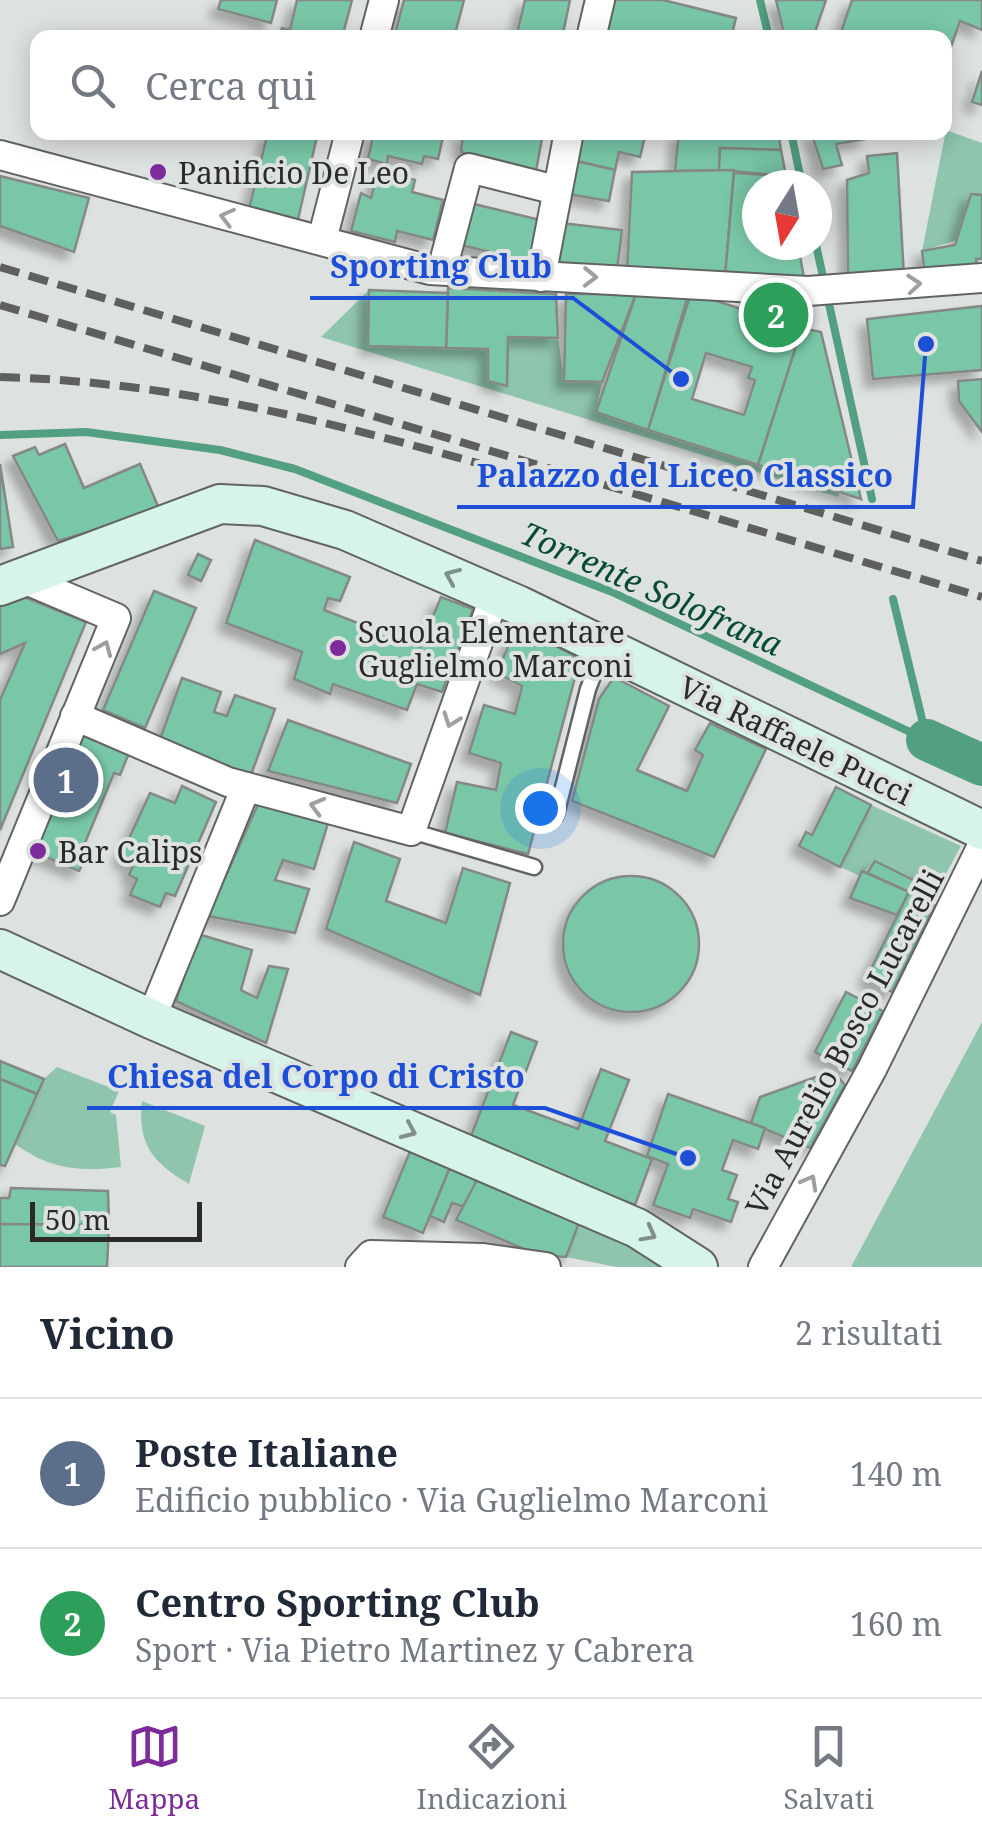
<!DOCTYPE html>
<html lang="it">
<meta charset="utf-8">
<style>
body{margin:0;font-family:"Noto Serif",serif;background:#f6f6f7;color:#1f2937}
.compass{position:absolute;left:742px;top:170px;width:90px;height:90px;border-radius:50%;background:#fff;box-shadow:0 5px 25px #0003;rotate:191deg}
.scale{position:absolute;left:30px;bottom:25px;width:172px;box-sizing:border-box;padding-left:10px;border:5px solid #292a29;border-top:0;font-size:28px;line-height:35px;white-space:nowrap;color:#292a29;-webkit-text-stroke:8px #dde1df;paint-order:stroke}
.you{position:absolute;left:540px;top:808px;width:35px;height:35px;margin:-25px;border:8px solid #fff;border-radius:50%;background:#1a73e8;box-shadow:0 0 0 15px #1a73e833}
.badge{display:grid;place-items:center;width:65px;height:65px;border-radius:50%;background:#7d2a9a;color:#fff;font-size:32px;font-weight:700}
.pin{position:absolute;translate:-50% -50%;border:5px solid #fff;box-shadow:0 2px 10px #0006}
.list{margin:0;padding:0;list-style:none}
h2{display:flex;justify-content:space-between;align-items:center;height:130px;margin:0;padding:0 40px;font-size:42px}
h2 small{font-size:32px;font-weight:400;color:#747a83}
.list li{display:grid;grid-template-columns:65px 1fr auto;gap:30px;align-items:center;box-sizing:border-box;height:150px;padding:0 40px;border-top:2px solid #e0e1e3}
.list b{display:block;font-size:38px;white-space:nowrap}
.list p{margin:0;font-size:32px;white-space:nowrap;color:#747a83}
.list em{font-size:32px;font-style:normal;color:#747a83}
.icon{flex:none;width:55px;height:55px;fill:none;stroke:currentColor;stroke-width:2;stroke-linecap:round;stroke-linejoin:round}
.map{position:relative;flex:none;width:982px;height:1267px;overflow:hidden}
.search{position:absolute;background:#fff;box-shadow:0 5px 25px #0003;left:30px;right:30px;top:30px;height:110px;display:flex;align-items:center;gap:25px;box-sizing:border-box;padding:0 35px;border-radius:20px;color:#747a83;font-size:38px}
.sheet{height:430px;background:#fff}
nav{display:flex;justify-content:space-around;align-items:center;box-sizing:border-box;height:140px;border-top:2px solid #e0e1e3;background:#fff;font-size:28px;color:#747a83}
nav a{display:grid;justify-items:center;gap:5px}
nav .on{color:#7d2a9a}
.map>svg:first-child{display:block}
.green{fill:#8fc4ad}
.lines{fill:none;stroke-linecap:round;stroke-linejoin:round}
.stream{stroke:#52a081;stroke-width:8}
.river{stroke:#52a081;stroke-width:42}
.building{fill:#79c7a7;stroke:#848886;stroke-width:2.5;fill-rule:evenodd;filter:url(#shadow)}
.lane-casing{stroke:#616462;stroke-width:19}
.street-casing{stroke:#616462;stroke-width:32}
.secondary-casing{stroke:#616462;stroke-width:42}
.lane{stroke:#fff;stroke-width:14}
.street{stroke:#fff;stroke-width:28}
.secondary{stroke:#d6f5e8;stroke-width:38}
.rail{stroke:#5e605e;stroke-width:8;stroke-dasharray:20 10;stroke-linecap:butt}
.oneway{stroke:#9f9f9f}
.oneway2{stroke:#809088}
.poi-dot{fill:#7d2a9a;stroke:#dde1df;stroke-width:4}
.labels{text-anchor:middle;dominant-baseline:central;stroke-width:8;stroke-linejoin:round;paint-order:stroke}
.poi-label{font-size:30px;fill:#292a29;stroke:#dde1df;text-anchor:start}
.street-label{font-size:30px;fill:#292a29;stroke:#dde1df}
.water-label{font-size:32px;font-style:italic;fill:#074b36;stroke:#dde1df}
.leader{fill:none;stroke:#1d4ed8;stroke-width:4}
.callout-dot{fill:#1d4ed8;stroke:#dde1df;stroke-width:4}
.callout-label{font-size:32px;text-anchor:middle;font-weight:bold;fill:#1d4ed8;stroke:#dde1df;stroke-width:8;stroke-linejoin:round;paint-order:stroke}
</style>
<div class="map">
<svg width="982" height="1267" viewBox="0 0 982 1267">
<defs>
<filter id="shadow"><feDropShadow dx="-8" dy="8" stdDeviation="5" flood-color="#0004"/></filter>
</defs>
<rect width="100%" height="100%" fill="#dde1df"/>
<g class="green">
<path d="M 946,130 L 982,143 L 982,195 L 970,194 L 957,240 L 922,251 Z"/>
<path d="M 369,290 L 368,346 L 488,349 L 506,386 L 508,337 L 558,338 L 564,381 L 602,382 L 596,412 L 840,492 L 838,497 L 321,337 Z"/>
<path d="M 871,805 L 961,846 L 942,881 L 921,871 L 915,881 L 875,861 L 860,876 L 840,867 Z"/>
<path d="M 982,1022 L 982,1267 L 851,1267 Z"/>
<path d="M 57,1067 L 119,1091 L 110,1112 L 116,1115 L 121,1167 C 80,1172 48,1169 14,1143 L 44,1079 Z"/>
<path d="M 142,1101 L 205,1126 L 189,1184 C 153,1163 137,1144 142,1101 Z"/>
<path d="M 579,1223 L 650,1247 L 672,1267 L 617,1267 L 566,1257 Z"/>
</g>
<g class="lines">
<g class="stream">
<path d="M 760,0 L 769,38"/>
<path d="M 791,132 L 802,185"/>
<path d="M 816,245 L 872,499"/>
<path d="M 0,435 L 86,432 L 220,450 L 295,469 L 612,592 L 927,740"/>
<path d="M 893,599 L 927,740"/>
</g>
<path class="river" d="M 927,740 L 982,765"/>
</g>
<g class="building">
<path d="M 221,0 L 277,0 L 271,23 L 218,9 Z"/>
<path d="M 297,0 L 352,0 L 342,38 L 279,38 L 282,28 L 290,30 Z"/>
<path d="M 404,0 L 464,0 L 454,38 L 394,38 Z"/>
<path d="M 525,0 L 570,0 L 562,38 L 516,38 Z"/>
<path d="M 615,0 L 663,0 L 736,18 L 731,38 L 636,38 L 607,31 Z"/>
<path d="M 776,0 L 826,0 L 813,38 L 785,38 Z"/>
<path d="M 852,0 L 982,0 L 982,30 L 960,21 L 944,67 L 944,38 L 839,38 Z"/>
<path d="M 982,71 L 982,105 L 972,102 Z"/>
<path d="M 268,132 L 318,132 L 296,228 L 247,217 Z"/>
<path d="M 374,132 L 444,132 L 438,159 L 424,156 L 422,164 L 388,156 L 387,164 L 368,159 Z"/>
<path d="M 583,132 L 646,132 L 640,157 L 619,152 L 615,170 L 576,161 Z"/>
<path d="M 679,132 L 778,132 L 781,150 L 720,148 L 719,170 L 675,171 Z"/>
<path d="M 811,132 L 867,132 L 866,139 L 836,144 L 842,165 L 823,169 Z"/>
<path d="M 463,133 L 543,133 L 536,171 L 461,152 Z"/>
<path d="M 720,148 L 781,150 L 786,176 L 719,170 Z"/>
<path d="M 897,153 L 904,277 L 848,278 L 847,180 L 869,173 L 867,156 Z"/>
<path d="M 576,161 L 615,170 L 609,201 L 568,194 Z"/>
<path d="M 734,170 L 725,277 L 627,271 L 632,172 Z"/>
<path d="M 378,171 L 415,180 L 412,192 L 443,200 L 433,240 L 397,231 L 395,242 L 351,231 L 361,193 L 371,198 Z"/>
<path d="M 734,173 L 786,176 L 787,185 L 757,185 L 757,245 L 798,245 L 804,278 L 725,277 Z"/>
<path d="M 0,176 L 89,198 L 74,252 L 0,226 Z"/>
<path d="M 971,194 L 982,195 L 982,259 L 976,259 L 977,270 L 925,275 L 922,251 L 955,245 Z"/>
<path d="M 470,203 L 540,220 L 531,262 L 461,245 Z"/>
<path d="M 561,223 L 622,230 L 617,270 L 556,263 Z"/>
<path d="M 448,288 L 556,294 L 558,338 L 508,337 L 507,386 L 488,381 L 488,349 L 446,348 Z"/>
<path d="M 369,290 L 448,293 L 446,348 L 368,346 Z"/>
<path d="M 691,293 L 802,328 L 758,465 L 648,430 ZM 706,353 L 752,367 L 748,378 L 755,380 L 744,415 L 692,399 Z"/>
<path d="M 566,294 L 636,294 L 602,382 L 564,381 Z"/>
<path d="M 636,294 L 688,295 L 648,430 L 596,412 Z"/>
<path d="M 982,306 L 982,370 L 873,379 L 867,319 Z"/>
<path d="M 802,328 L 821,332 L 861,499 L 758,465 Z"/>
<path d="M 982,379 L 982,432 L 959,401 L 958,381 Z"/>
<path d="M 65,444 L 84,488 L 140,464 L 160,511 L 58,541 L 13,456 L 35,447 L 39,455 Z"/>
<path d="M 0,464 L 13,547 L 0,549 Z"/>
<path d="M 255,540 L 350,577 L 340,601 L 328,598 L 324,610 L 420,647 L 441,597 L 473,609 L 442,692 L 417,684 L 407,710 L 333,684 L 330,694 L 294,679 L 302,652 L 226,623 Z"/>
<path d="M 198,554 L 211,560 L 201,581 L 188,575 Z"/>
<path d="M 154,591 L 196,608 L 145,728 L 103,710 Z"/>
<path d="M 17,594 L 86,622 L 0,830 L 0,700 L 25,643 L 0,654 L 0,601 Z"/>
<path d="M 517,625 L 580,659 L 528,854 L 445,833 L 457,782 L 496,790 L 501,763 L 469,753 L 484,705 L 515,714 L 522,686 L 497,673 Z"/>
<path d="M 614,677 L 669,706 L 637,770 L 687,791 L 703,755 L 695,750 L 710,723 L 766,749 L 714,857 L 572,801 L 599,699 Z"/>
<path d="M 182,678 L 221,692 L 214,712 L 227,716 L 235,695 L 275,709 L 251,775 L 159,742 Z"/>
<path d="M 288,720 L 411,764 L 397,803 L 268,771 Z"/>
<path d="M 85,731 L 129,753 L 120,775 L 114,773 L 82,850 L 88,852 L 79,871 L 34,852 Z"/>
<path d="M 182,786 L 216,802 L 175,896 L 166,893 L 160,907 L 130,895 L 137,879 L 129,875 L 133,865 L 120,858 L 150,793 L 175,803 Z"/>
<path d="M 836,787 L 871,805 L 840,867 L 799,846 L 806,832 L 812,835 Z"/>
<path d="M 259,802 L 328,823 L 314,869 L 283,860 L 275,880 L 309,889 L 295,933 L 208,916 Z"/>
<path d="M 354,842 L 400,859 L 386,901 L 446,923 L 463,868 L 510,883 L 480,995 L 326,929 Z"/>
<path d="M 875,861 L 915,881 L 909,892 L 867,873 Z"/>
<path d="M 862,871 L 909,892 L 897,915 L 850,898 Z"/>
<path d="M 920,871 L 942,881 L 931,903 L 909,892 Z"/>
<circle cx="631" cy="944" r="68"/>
<path d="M 909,892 L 935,905 L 892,992 L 866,979 Z"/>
<path d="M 198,934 L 252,950 L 241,990 L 257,998 L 269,966 L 288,969 L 266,1043 L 176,1001 Z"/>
<path d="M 846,992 L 883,1011 L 852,1071 L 815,1052 Z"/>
<path d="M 511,1032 L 537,1042 L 513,1105 L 578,1129 L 601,1069 L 629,1080 L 605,1141 L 652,1159 L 635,1205 L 469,1141 Z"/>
<path d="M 0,1061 L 44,1079 L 37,1094 L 0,1079 Z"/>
<path d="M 833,1071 L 845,1085 L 810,1148 L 751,1123 L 760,1097 Z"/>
<path d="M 0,1079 L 37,1094 L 5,1166 L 0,1165 Z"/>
<path d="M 668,1094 L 765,1128 L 758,1149 L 733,1140 L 722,1170 L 737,1175 L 728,1199 L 738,1202 L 731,1222 L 693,1209 L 690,1218 L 653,1205 L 668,1164 L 647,1156 Z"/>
<path d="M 411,1149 L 451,1165 L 423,1233 L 383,1217 Z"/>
<path d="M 451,1165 L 478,1178 L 465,1207 L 452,1203 L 444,1222 L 430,1216 Z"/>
<path d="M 478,1178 L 579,1223 L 566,1257 L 538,1255 L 456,1220 Z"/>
<path d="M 11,1188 L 108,1191 L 109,1225 L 0,1224 L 0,1198 L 9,1198 Z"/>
<path d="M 0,1224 L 109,1225 L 107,1267 L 0,1267 Z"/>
</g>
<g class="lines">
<g class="lane-casing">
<g id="lane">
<path d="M 556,815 L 588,689 L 604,648"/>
<path d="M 411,831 L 534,867"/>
</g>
</g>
<g class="street-casing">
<g id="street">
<path d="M 374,38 L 384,0"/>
<path d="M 591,38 L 600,0"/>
<path d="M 0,155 L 430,270 L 808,291 L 982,278"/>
<path d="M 322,240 L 350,132"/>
<path d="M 442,270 L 469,168 L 556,190"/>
<path d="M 541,277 L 569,132"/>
<path d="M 75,716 L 228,782 L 411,831 L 495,595"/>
<path d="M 0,901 L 116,618 L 24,579"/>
<path d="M 151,1019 L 246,787"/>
<path d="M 360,1267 L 371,1255 L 483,1258 L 546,1267"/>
<path d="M 763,1267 L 872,1069 L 982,846"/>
</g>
</g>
<g class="secondary-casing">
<g id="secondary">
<path d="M 0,586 L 220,504 L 263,506 L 345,530 L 520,606 L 982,830"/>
<path d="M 0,949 L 151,1019 L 637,1228 L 698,1267"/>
</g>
</g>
<use href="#lane" class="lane"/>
<use href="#street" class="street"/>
<use href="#secondary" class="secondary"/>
<g class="rail">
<path d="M 0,267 L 982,561"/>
<path d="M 0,305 L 982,597"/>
<path d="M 0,377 C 188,382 364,430 543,482"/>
</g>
</g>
<defs><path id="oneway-chevron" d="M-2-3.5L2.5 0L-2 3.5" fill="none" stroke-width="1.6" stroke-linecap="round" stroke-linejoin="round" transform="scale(2.5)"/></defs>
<g class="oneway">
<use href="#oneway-chevron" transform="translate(227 217) rotate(-166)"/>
<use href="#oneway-chevron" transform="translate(590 277) rotate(1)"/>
<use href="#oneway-chevron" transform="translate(914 284) rotate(-5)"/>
<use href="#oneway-chevron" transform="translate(104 648) rotate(-67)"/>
<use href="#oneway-chevron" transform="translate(451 720) rotate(110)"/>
<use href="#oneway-chevron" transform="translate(317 806) rotate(-165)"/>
<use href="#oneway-chevron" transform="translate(810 1182) rotate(-61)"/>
</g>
<g class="oneway2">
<use href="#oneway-chevron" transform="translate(452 576) rotate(-157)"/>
<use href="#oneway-chevron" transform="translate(409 1131) rotate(24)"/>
<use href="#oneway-chevron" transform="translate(649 1234) rotate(28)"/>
</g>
<g class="poi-dot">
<circle cx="158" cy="172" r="10"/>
<circle cx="338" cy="648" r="10"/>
<circle cx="38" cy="851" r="10"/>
</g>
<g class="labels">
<g class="poi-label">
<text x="178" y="172">Panificio De Leo</text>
<text x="358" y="631">Scuola Elementare<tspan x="358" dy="34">Guglielmo Marconi</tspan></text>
<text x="58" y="851">Bar Calips</text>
</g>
<g class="street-label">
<text transform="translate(796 740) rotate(26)">Via Raffaele Pucci</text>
<text transform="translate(844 1042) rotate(-62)">Via Aurelio Bosco Lucarelli</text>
</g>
<g class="water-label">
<text transform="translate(652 588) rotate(24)">Torrente Solofrana</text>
</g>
</g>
<path class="leader" d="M681 379L573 298H310M926 344L913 507H457M688 1158L545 1108H87"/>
<g class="callout-dot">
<circle cx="681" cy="379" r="10"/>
<circle cx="926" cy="344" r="10"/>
<circle cx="688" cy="1158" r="10"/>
</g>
<g class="callout-label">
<text x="441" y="278">Sporting Club</text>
<text x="685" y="487">Palazzo del Liceo Classico</text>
<text x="316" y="1088">Chiesa del Corpo di Cristo</text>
</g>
</svg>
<svg class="compass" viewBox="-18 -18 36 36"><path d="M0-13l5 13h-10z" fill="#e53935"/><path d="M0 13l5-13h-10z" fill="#747a83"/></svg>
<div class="scale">50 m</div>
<div class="you"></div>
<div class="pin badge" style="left:66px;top:780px;background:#5c6f8a">1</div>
<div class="pin badge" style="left:776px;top:315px;background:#2e9e5b">2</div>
<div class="search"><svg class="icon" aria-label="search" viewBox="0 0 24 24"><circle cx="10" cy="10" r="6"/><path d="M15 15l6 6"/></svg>Cerca qui</div>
</div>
<section class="sheet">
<h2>Vicino<small>2 risultati</small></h2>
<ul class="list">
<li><span class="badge" style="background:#5c6f8a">1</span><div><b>Poste Italiane</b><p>Edificio pubblico · Via Guglielmo Marconi</p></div><em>140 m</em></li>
<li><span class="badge" style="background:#2e9e5b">2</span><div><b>Centro Sporting Club</b><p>Sport · Via Pietro Martinez y Cabrera</p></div><em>160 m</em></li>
</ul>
</section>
<nav>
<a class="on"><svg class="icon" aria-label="map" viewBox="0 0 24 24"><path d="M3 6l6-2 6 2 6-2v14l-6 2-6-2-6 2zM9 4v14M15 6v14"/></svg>Mappa</a>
<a><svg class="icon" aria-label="directions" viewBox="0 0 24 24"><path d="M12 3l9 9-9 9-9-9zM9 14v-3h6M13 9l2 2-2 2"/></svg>Indicazioni</a>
<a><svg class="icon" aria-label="saved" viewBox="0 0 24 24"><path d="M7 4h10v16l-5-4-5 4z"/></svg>Salvati</a>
</nav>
